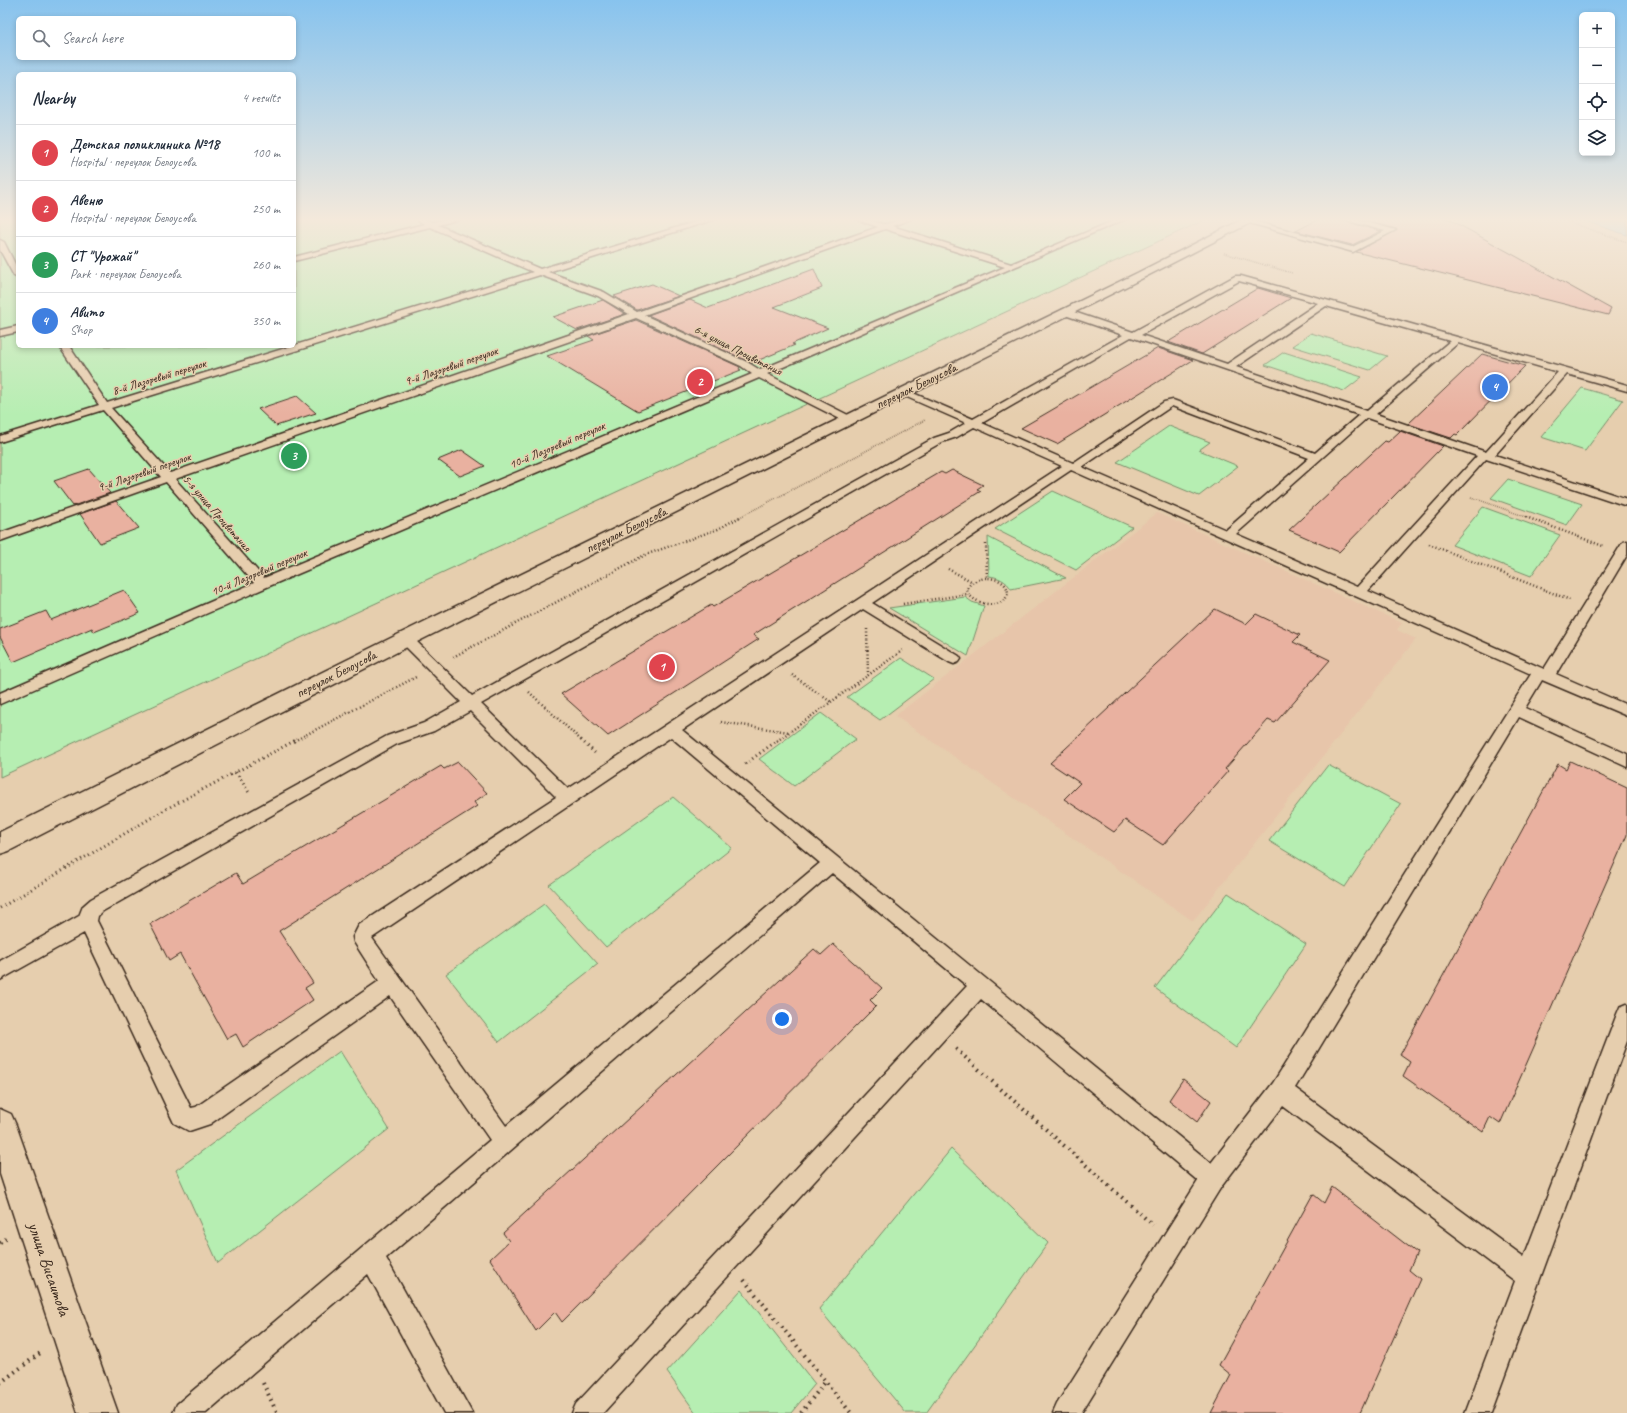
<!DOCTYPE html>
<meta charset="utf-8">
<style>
body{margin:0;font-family:Caveat,sans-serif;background:#f2f2f3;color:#1f2937}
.controls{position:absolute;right:12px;top:12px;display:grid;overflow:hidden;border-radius:6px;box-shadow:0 2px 6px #0003}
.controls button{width:36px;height:36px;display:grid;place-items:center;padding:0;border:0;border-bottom:1px solid #e0e1e3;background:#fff;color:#1f2937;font:20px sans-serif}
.you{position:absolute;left:782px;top:1019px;width:14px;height:14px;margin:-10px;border:3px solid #fff;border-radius:50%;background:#1a73e8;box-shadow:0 0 0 6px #1a73e833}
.badge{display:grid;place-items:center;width:26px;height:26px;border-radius:50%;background:#ea580c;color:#fff;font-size:13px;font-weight:700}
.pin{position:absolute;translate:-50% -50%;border:2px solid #fff;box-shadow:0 1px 4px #0006}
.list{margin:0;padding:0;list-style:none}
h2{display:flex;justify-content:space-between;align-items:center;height:52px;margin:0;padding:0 16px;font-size:17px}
h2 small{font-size:13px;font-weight:400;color:#747a83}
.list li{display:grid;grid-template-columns:26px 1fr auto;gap:12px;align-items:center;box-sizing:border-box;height:56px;padding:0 16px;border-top:1px solid #e0e1e3}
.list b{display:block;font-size:15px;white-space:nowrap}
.list p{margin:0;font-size:13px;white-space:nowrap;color:#747a83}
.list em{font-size:13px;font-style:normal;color:#747a83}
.icon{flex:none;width:22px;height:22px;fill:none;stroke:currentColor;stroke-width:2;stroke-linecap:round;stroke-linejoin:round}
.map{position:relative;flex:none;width:1627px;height:1413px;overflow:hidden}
.search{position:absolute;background:#fff;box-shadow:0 2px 6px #0003;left:16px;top:16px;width:280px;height:44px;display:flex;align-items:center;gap:10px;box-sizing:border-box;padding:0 14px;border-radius:6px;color:#747a83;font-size:15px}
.panel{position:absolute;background:#fff;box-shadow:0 2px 6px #0003;left:16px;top:72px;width:280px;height:276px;border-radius:6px}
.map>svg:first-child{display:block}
.built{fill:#e7c5aa}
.green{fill:#b6eeb2;stroke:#788c68}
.water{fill:#95d9f7;stroke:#7193a0}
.building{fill:#e9b1a0;stroke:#3b2a1e}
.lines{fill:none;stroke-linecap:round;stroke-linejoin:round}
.service-casing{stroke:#3b2a1e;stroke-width:3}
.minor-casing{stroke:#3b2a1e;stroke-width:3}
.path-far3{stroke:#3b2a1e;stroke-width:1.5;stroke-dasharray:0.5 1.5;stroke-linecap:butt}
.path-far2{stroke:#3b2a1e;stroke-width:2.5;stroke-dasharray:1 2.5;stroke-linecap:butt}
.path-far1{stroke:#3b2a1e;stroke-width:3;stroke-dasharray:1 3.5;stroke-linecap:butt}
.path{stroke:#3b2a1e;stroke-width:4;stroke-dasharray:1.5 4.5;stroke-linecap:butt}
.service{fill:#e6ceae;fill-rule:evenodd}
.minor{fill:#e6ceae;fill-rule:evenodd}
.labels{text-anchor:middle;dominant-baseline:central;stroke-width:3;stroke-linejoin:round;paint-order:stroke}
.far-street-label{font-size:12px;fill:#3b2a1e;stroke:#e6ceae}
.street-label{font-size:14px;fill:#3b2a1e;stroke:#e6ceae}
.near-street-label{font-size:17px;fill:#3b2a1e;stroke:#e6ceae}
</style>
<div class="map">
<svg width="1627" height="1413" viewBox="0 0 1627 1413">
<rect width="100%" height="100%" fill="#e6ceae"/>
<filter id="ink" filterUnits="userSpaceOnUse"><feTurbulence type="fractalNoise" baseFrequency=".025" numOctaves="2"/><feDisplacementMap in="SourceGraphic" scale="8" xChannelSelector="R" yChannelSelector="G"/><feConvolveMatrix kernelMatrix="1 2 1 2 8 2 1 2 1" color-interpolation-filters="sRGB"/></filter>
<g filter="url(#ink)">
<path class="built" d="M 1157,513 L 1402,623 L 1397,630 L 1416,639 L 1193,921 L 895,716 Z"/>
<g class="green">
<path d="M 0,218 L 18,218 L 18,346 L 294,346 L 294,218 L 1209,218 L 0,777 Z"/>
<path d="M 1311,333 L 1387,356 L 1370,370 L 1292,346 Z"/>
<path d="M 1284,352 L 1362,377 L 1344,391 L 1265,365 Z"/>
<path d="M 1582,388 L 1623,400 L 1585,451 L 1541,437 Z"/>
<path d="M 1169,426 L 1210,442 L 1199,450 L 1238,466 L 1199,496 L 1117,462 Z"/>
<path d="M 1508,479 L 1582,504 L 1567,525 L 1491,498 Z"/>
<path d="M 1053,491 L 1132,527 L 1076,570 L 995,529 Z"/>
<path d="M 1483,507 L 1560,535 L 1531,576 L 1452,545 Z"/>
<path d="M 988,537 L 1066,578 L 1011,589 C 1007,581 998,577 989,576 Z"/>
<path d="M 965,597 L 972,602 L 984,606 L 968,656 L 889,608 Z"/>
<path d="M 901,658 L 934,679 L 880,720 L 847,697 Z"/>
<path d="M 821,713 L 856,739 L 794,786 L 759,759 Z"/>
<path d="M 1328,765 L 1401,804 L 1345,887 L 1269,841 Z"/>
<path d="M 673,797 L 732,848 L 606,947 L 549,885 Z"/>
<path d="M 1228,893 L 1306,944 L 1236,1048 L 1155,988 Z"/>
<path d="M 544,904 L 598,964 L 499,1042 L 446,974 Z"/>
<path d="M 340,1051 L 389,1129 L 218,1263 L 176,1170 Z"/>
<path d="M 951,1149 L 1048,1243 L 926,1413 L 906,1413 L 819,1309 Z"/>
<path d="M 741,1290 L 815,1384 L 791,1413 L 696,1413 L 667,1372 Z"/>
</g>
<path class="water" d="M 1576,218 L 1627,218 L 1627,235 Z"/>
<g class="building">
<path d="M 1321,218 L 1339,218 L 1341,220 L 1381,231 L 1352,245 L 1296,231 Z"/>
<path d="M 1354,218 L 1447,218 L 1611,309 L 1608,315 L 1356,252 L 1397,230 L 1396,229 Z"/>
<path d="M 814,269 L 822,288 L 774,307 L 828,328 L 792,344 L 795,345 L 752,363 L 648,315 L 690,300 L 708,308 Z"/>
<path d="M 652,284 L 679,296 L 637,310 L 614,296 Z"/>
<path d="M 1258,288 L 1291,298 L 1202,354 L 1168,342 Z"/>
<path d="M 603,300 L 625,314 L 577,330 L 553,317 Z"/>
<path d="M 636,320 L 740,367 L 739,369 L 741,370 L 638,411 L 547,356 L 594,340 L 588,336 Z"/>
<path d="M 1158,348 L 1193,360 L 1057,444 L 1021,428 Z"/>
<path d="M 1482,354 L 1525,366 L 1457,435 L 1455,434 L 1451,438 L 1408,424 Z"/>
<path d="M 297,396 L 316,413 L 276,426 L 258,409 Z"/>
<path d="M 1400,431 L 1443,446 L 1339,552 L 1289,530 L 1385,441 L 1388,442 Z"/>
<path d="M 462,450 L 485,466 L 460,476 L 438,460 Z"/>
<path d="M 89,469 L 110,493 L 73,506 L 54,481 Z"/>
<path d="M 952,470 L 983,485 L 977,489 L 981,491 L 753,635 L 759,639 L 608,736 L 561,694 L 711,605 L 713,607 L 941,472 L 945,474 Z"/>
<path d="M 116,501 L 139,528 L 100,543 L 80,514 Z"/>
<path d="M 124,590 L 140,613 L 94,632 L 92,628 L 13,662 L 0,637 L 0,629 L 46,611 L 51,620 Z"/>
<path d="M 1215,609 L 1246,624 L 1256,614 L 1300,635 L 1293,642 L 1330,660 L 1275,723 L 1268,720 L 1225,769 L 1228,771 L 1163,845 L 1125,820 L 1114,832 L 1064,799 L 1080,783 L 1050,763 Z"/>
<path d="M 1570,761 L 1627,788 L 1627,835 L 1500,1124 L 1490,1117 L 1483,1132 L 1403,1076 L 1410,1062 L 1400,1055 L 1558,764 L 1566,769 Z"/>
<path d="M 458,762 L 487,793 L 474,802 L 477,806 L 279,931 L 313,983 L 305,988 L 313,1000 L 243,1047 L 236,1034 L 227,1039 L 180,954 L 169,961 L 150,924 L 236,873 L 243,884 L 441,766 L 444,769 Z"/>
<path d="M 833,944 L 882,988 L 870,1000 L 876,1006 L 562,1322 L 555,1312 L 536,1331 L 490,1259 L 509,1241 L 503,1233 L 814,949 L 821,955 Z"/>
<path d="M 1183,1079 L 1211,1101 L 1197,1122 L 1169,1100 Z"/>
<path d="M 1332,1187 L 1417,1253 L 1409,1270 L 1420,1279 L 1360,1413 L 1211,1413 L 1231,1375 L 1219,1365 L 1313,1194 L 1324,1203 Z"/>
</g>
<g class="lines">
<g class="service-casing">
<g id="service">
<path d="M 415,218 L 422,218 L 432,222 L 451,218 L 461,218 L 460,219 L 438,225 L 540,269 L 708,218 L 717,218 L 716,219 L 548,272 L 604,292 L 637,312 L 878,227 L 856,219 L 855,218 C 865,218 873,222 884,224 C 889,224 903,218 912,218 L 911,219 L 892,226 L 1011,264 L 1120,218 L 1128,218 L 767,374 L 852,417 L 853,419 L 852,421 L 844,421 L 759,378 L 267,587 L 0,704 L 0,693 L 254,583 L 166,482 L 0,541 L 0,533 L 161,477 L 103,410 L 0,442 L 0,436 L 99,405 L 59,346 L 69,346 L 107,403 L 533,272 L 430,227 L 294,261 L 294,257 L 424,224 ZM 885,229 L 1005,267 L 760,370 L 747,362 L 644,315 ZM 540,275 L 598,296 L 629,314 L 170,473 L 111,408 ZM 636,318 L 741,366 L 752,374 L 264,578 L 175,479 Z"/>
<path d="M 1340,218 L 1350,218 L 1396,230 L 1353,252 L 1242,221 L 1246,219 L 1352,247 L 1385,231 L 1341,219 Z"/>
<path d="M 0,240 L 4,242 L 18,270 L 18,278 L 14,276 L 0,250 Z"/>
<path d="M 1235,276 L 1241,276 L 1627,385 L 1627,391 L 1567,374 L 1495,455 L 1627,499 L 1627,506 L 1486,459 L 1368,591 L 1544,669 L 1621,545 L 1623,542 L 1627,541 L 1627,555 L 1556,674 L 1627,705 L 1627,716 L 1542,680 L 1525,708 L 1627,754 L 1627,767 L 1519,717 L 1295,1088 L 1524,1257 L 1617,1014 L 1620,1007 L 1627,1004 L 1627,1041 L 1491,1413 L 1465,1413 L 1515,1281 L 1283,1106 L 1221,1187 L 1081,1413 L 1053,1413 L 1057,1404 L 1198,1181 L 981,999 L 603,1413 L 572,1413 L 576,1404 L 967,986 L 832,873 L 386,1258 L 472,1413 L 444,1413 L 368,1274 L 206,1413 L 173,1413 L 177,1404 L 490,1140 L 390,996 L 210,1124 L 189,1131 L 174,1123 L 84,933 L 0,980 L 0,961 L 79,916 L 83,906 L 91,899 L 387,736 L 424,723 L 461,702 L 401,642 L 399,639 L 401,636 L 406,634 L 411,636 L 472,696 L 934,438 L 949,433 L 966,423 L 900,394 L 898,392 L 900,390 L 906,390 L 973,419 L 1123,335 L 1062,314 L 1061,312 L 1062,310 L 1068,310 L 1133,332 ZM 1239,281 L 1318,303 L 1227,364 L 1141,335 ZM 1326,306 L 1450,341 L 1367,411 L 1236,367 ZM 1131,337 L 1359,415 L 1315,453 L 1173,400 L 1164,402 L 1073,463 L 982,423 ZM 1458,343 L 1558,372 L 1486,452 L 1376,414 ZM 1172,406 L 1309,458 L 1226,530 L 1082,467 ZM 1367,418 L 1477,456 L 1357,587 L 1236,534 ZM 974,427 L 1062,466 L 568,789 L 481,704 L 942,442 L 957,437 ZM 1071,470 L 1531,674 L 1273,1083 L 1211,1163 L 682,730 L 863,609 L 949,662 L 954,664 L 959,662 L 961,659 L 959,656 L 872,603 ZM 470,711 L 556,797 L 359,925 L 353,937 L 354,942 L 379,981 L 196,1107 L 191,1108 L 97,921 L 98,916 L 103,911 L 397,744 L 434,731 ZM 671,737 L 820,863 L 506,1126 L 372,938 Z"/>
<path d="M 18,326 L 18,332 L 0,336 L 0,330 Z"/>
</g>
</g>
<g class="minor-casing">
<g id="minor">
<path d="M 1245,218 L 1257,218 L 1256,220 L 1145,277 L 413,644 L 9,851 L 0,854 L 0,832 L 399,634 L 1137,273 Z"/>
<path d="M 0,1109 L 11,1114 L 16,1125 L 118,1413 L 78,1413 L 0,1174 Z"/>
</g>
</g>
<g class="path-far3">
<path d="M 1557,218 L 1627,242"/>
<path d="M 1224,253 L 1292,273"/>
<path d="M 1471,497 L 1529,518"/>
<path d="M 738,518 L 925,420"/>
</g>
<g class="path-far2">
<path d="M 1526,517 L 1603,546"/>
<path d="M 986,544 L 987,578"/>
<path d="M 1429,544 L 1570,600"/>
<path d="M 948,569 L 971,581"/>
<path d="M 985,578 C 995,578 1007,581 1008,593 C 1001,621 937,589 985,578 Z"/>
<path d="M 903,604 L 968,594"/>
<path d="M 867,629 L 868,674"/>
<path d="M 453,657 L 645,555 L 718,529 L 740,517"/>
<path d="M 792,675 L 831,702"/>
<path d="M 529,692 L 582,741"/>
<path d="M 721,722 L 789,732"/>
<path d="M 294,741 L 416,677"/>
<path d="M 777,741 L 903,650"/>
</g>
<g class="path-far1">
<path d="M 581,740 L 596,754"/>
<path d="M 745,764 L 778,740"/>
<path d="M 236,772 L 250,794"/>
<path d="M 0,908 L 166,809 L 296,740"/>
</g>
<g class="path">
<path d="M 956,1049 L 1153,1225"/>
<path d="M 0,1243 L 6,1239"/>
<path d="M 744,1280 L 851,1413"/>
<path d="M 0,1383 L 43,1351"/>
<path d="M 263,1383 L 277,1413"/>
<path d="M 801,1413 L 825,1382"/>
</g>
<use href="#service" class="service"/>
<use href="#minor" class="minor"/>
</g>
</g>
<linearGradient id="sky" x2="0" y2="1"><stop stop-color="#87c3ee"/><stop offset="0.53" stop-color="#f4e9db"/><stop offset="1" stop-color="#f4e9db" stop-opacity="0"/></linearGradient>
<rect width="1627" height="415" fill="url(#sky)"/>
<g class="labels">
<g class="far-street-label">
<text transform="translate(738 350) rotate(27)">6-я улица Процветания</text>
<text transform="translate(451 366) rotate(-19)">9-й Лазоревый переулок</text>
<text transform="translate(159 377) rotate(-17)">8-й Лазоревый переулок</text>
<text transform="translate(557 445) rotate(-23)">10-й Лазоревый переулок</text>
<text transform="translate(144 472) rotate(-19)">9-й Лазоревый переулок</text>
<text transform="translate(217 513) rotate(49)">5-я улица Процветания</text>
<text transform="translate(259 572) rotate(-23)">10-й Лазоревый переулок</text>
</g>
<g class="street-label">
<text transform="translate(916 386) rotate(-26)">переулок Белоусова</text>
<text transform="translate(626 530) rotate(-26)">переулок Белоусова</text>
<text transform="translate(336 674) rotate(-27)">переулок Белоусова</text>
</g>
<g class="near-street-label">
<text transform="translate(49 1269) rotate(71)">улица Висаитова</text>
</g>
</g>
</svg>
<div class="controls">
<button>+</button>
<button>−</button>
<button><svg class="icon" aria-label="locate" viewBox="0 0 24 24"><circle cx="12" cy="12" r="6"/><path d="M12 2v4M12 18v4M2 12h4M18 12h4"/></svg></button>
<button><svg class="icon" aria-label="layers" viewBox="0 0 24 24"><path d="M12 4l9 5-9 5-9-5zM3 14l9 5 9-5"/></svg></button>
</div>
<div class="you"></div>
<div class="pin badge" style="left:662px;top:667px;background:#e0444e">1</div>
<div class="pin badge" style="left:700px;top:382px;background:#e0444e">2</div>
<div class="pin badge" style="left:294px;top:456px;background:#2e9e5b">3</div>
<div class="pin badge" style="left:1495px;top:387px;background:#3f7fe0">4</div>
<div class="search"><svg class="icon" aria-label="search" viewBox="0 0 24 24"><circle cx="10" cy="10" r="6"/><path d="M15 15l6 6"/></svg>Search here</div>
<section class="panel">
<h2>Nearby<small>4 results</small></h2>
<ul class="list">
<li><span class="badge" style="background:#e0444e">1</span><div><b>Детская поликлиника №18</b><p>Hospital · переулок Белоусова</p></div><em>100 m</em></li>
<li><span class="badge" style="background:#e0444e">2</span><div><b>Авеню</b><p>Hospital · переулок Белоусова</p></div><em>250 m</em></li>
<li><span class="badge" style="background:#2e9e5b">3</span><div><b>СТ &quot;Урожай&quot;</b><p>Park · переулок Белоусова</p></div><em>260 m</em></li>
<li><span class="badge" style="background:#3f7fe0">4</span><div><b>Авито</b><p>Shop</p></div><em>350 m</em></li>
</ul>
</section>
</div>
